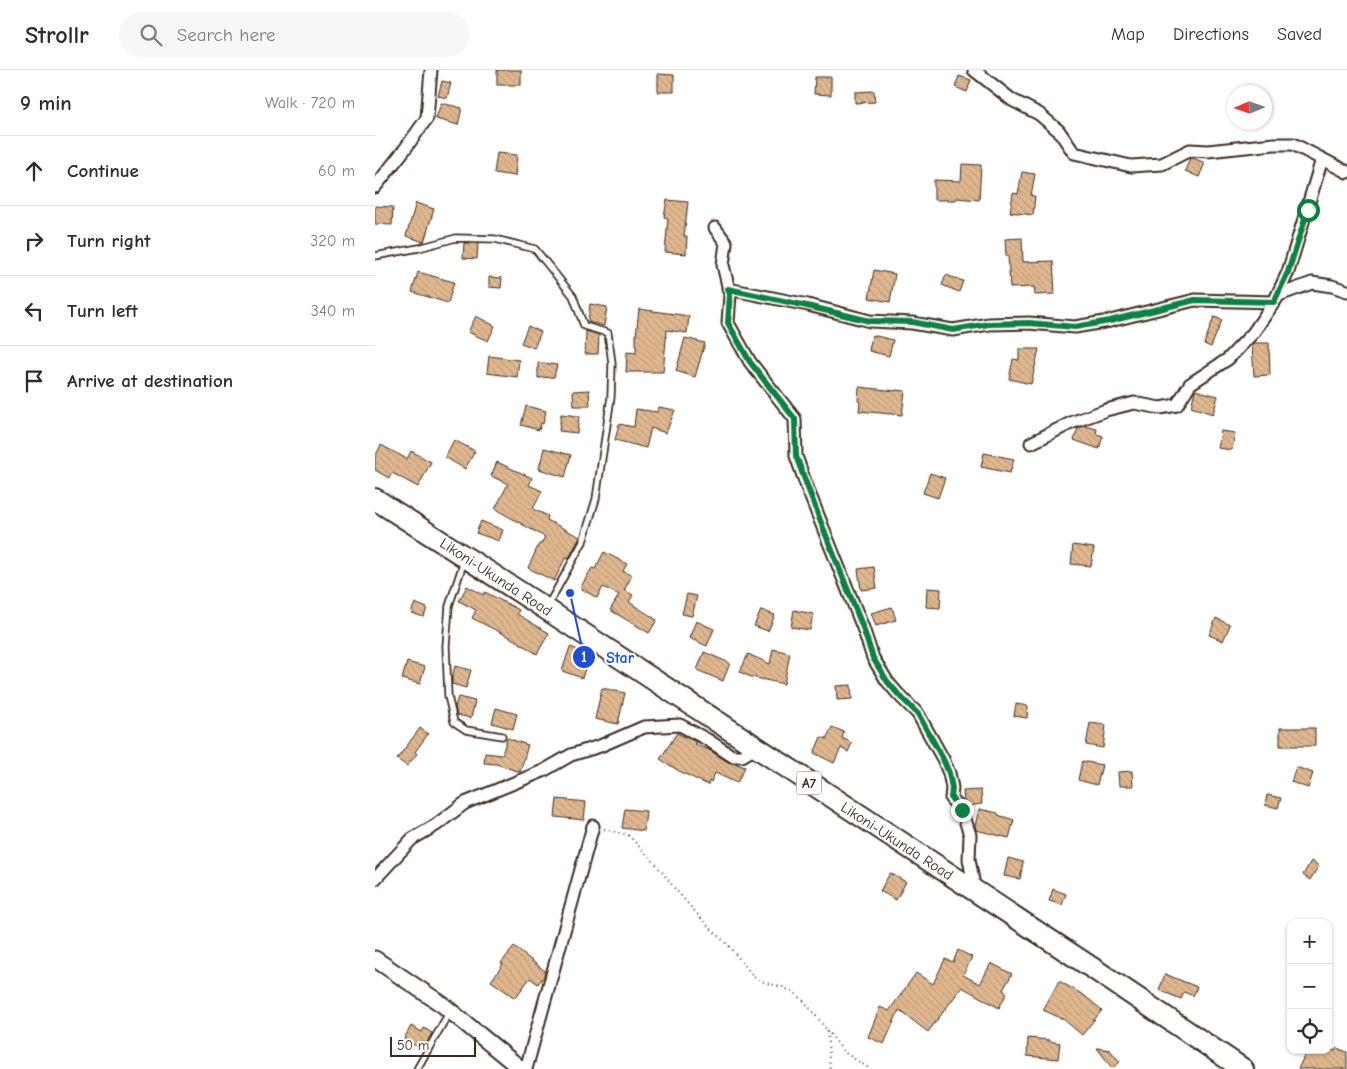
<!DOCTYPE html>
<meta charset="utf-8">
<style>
body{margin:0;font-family:"Comic Neue",sans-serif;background:#f7f7f7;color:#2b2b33}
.controls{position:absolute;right:15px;bottom:15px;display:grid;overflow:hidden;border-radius:10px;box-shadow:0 1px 4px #0004}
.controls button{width:45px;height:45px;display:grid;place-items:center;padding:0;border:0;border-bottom:1px solid #e1e1e2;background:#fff;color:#2b2b33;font:25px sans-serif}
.compass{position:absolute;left:852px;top:15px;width:45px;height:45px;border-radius:50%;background:#fff;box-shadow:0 1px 4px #0004;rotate:268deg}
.scale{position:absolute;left:15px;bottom:12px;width:86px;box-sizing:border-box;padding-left:5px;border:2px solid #3b2a1e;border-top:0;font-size:14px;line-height:18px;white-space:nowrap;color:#3b2a1e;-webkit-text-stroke:4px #fff;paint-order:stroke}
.stop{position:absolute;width:15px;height:15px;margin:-11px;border:4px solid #0b8043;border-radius:50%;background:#fff}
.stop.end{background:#0b8043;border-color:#fff;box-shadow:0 1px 5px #0008}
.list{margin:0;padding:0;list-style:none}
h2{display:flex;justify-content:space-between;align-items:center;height:65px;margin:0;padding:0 20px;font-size:21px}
h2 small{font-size:16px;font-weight:400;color:#7c7c81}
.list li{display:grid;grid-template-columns:32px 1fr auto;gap:15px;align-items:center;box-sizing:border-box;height:70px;padding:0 20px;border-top:1px solid #e1e1e2}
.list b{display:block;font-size:19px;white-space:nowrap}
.list em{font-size:16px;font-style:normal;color:#7c7c81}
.icon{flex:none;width:28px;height:28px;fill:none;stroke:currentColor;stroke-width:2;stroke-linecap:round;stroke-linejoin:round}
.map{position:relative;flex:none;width:972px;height:999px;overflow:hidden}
header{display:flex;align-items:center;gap:30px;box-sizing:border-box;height:70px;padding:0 25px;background:#fff;border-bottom:1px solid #e1e1e2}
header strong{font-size:24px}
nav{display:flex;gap:28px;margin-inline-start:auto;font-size:18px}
.search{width:350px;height:45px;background:#f7f7f7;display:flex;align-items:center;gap:12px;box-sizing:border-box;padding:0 18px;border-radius:28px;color:#7c7c81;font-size:19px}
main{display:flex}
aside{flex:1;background:#fff}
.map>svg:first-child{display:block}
.building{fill:url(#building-back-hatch);stroke:#3b2a1e}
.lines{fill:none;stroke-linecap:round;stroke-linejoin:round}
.lane-casing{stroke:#3b2a1e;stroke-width:9}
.street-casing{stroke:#3b2a1e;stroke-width:15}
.secondary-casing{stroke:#3b2a1e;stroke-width:19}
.highway-casing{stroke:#3b2a1e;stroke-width:24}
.path{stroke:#3b2a1e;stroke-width:2;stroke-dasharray:1 4;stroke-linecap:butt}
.lane{stroke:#fff;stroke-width:5.5}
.street{stroke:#fff;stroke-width:11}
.secondary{stroke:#fff;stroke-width:15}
.highway{stroke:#fff;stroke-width:20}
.route{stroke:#0b8043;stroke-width:6}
.labels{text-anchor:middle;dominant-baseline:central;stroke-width:4;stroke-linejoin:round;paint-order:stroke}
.shield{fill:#fff;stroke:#766a62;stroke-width:1}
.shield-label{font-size:14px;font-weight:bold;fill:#3b2a1e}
.street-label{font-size:15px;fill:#3b2a1e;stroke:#fff}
.leader{fill:none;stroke:#1d4ed8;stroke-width:2}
.callout-dot{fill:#1d4ed8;stroke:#fff;stroke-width:2}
.mark-label{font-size:15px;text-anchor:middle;font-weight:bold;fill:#fff}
.callout-label{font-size:16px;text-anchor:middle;font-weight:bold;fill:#1d4ed8;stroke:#fff;stroke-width:4;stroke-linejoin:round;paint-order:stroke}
</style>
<header>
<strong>Strollr</strong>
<div class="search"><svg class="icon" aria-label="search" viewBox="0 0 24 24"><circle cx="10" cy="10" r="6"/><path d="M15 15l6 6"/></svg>Search here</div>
<nav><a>Map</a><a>Directions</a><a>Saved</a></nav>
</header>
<main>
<aside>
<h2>9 min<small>Walk · 720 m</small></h2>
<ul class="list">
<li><svg class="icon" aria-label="ahead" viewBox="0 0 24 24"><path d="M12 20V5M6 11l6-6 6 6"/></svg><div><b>Continue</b></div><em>60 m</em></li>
<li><svg class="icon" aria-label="right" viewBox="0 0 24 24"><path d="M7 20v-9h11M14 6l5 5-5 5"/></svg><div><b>Turn right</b></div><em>320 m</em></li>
<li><svg class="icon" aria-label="left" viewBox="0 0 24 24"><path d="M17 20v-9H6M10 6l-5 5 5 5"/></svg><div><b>Turn left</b></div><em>340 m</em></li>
<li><svg class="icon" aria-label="arrive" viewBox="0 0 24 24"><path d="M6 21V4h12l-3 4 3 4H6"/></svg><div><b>Arrive at destination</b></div></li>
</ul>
</aside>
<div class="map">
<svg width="972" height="999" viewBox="0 0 972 999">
<defs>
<pattern id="building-back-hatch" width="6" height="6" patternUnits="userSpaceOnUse" patternTransform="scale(1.25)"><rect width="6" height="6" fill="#e0b890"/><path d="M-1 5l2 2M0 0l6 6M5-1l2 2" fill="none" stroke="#c19e7c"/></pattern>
</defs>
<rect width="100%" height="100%" fill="#fff"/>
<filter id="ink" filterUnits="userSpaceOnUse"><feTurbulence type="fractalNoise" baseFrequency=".02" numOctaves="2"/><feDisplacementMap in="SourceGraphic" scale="10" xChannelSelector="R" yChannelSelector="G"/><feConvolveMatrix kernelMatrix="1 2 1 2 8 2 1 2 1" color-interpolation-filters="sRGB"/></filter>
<g filter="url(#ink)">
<g class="building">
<rect x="122" y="0" width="24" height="15"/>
<path d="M 283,4 L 299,5 L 299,22 L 283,22 Z"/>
<path d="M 584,6 L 596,10 L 592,22 L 580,17 Z"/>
<path d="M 440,7 L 456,7 L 456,25 L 439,24 Z"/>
<path d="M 67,11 L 76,13 L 72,28 L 63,26 Z"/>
<path d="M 499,21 L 500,32 L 480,33 L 480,22 Z"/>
<path d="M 66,33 L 87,38 L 83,55 L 61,49 Z"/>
<path d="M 122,83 L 142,85 L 140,106 L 119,103 Z"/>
<path d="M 815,88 L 818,88 L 830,93 L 824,107 L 810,101 Z"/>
<path d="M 587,94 L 606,95 L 604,130 L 581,128 L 581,130 L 559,130 L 559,110 L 586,111 Z"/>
<path d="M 647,102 L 660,104 L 656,126 L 660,126 L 658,145 L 635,142 L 638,123 L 643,124 Z"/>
<path d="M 292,130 L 313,132 L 309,166 L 312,166 L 311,184 L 290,182 L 293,148 L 289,147 Z"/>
<path d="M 41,133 L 59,139 L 49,172 L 31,166 Z"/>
<path d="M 0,136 L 18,137 L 17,155 L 0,154 Z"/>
<path d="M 647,168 L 648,192 L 678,191 L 680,224 L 660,225 L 659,217 L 635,218 L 633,186 L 631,186 L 630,169 Z"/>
<path d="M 89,173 L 103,173 L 102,189 L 88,188 Z"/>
<path d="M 499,200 L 520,204 L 515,232 L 494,228 Z"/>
<path d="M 43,202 L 79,212 L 73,233 L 37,222 Z"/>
<path d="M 571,205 L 588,211 L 584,222 L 567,215 Z"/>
<path d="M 114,207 L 127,208 L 126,218 L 114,217 Z"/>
<path d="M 215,234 L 232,237 L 229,256 L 213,252 Z"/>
<path d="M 264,239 L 314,246 L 312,263 L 292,260 L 288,302 L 251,302 L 252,282 L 261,283 L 261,266 Z"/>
<path d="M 101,246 L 120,256 L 113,271 L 93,262 Z"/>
<path d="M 839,247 L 847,250 L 836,277 L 829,274 Z"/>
<path d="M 153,256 L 166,262 L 159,278 L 146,273 Z"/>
<path d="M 211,261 L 224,265 L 223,284 L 210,284 Z"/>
<path d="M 497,265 L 518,270 L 514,286 L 494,281 Z"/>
<path d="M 310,268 L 330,273 L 320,307 L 301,301 Z"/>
<path d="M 878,273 L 894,273 L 895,305 L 879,306 L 877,274 Z"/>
<path d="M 644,279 L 664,279 L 656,314 L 634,309 L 638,289 L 644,290 Z"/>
<path d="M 114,286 L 144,290 L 142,307 L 112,303 Z"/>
<path d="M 163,292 L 182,295 L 179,307 L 163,308 Z"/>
<path d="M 484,317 L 521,321 L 521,320 L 530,321 L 527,345 L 484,341 L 485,332 L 483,331 Z"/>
<path d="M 214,320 L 215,336 L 199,336 L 198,321 Z"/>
<path d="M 820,320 L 843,326 L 838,344 L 816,337 Z"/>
<path d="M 151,336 L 171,341 L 168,354 L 166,353 L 164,360 L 146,355 Z"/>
<path d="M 284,337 L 300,340 L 291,363 L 276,358 L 271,378 L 240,370 L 244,354 L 259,357 L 261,339 L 282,342 Z"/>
<path d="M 186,344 L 204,346 L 202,363 L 184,361 Z"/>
<path d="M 711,356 L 722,359 L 721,364 L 728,366 L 724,379 L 699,370 L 703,358 Z"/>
<path d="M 846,361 L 860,363 L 857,380 L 843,378 Z"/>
<path d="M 79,370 L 100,381 L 90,399 L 70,387 Z"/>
<path d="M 6,375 L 32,389 L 36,381 L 56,392 L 43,417 L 17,403 L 14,408 L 0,400 L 0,387 Z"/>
<path d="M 169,378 L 196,385 L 190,407 L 164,399 Z"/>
<path d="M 609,383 L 639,389 L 635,403 L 606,397 Z"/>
<path d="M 122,392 L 157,408 L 154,415 L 167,421 L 158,439 L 173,446 L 172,450 L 205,467 L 194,488 L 191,487 L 179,511 L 153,498 L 164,474 L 166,474 L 170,467 L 120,439 L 133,414 L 116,406 Z"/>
<path d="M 555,403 L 570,408 L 563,428 L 548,423 Z"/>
<path d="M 106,451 L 128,460 L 124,471 L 101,463 Z"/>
<path d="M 698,475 L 719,478 L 716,496 L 696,494 Z"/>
<path d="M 229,482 L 252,494 L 248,501 L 257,506 L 249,520 L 258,525 L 254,532 L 282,550 L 274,563 L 235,540 L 244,525 L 228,517 L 222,528 L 205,518 L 217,498 L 220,499 Z"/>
<path d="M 499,497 L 502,518 L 486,520 L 483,499 Z"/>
<path d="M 92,516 L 109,525 L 110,522 L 144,540 L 142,544 L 174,563 L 162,584 L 140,570 L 97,548 L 101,540 L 84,531 Z"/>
<path d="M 552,518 L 566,519 L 565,538 L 551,537 Z"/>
<path d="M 312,524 L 322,526 L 317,546 L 307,544 Z"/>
<path d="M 40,533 L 52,538 L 49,547 L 36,543 Z"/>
<path d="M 517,537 L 521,550 L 501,556 L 496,543 Z"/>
<path d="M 386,540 L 400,545 L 393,561 L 379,556 Z"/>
<path d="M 419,540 L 438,544 L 435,560 L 416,557 Z"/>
<path d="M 841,548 L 855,555 L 848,571 L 834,565 Z"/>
<path d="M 321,551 L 339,559 L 332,576 L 314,568 Z"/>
<path d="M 195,577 L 215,584 L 207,608 L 187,601 Z"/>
<path d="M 398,579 L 415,583 L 409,614 L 376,607 L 365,602 L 373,584 L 395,594 Z"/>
<path d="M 329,582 L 355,593 L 348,611 L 322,600 Z"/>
<path d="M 32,592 L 50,597 L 45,614 L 27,609 Z"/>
<path d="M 80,596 L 96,600 L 91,618 L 77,614 L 77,608 Z"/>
<path d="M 476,615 L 477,629 L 462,630 L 461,616 Z"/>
<path d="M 227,618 L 250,623 L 243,654 L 220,649 Z"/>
<path d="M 83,627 L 100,631 L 96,648 L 82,645 L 80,637 Z"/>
<path d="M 641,634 L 653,636 L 652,648 L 639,646 Z"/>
<path d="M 121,638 L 142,644 L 138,659 L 117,653 Z"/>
<path d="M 715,653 L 731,655 L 728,678 L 711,675 Z"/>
<path d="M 457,657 L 469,662 L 467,668 L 477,673 L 473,682 L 466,678 L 459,693 L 439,683 L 446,667 L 451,669 Z"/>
<path d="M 45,658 L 53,664 L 40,682 L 42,684 L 32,696 L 22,689 Z"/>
<rect x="905" y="658" width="35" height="18"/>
<path d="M 302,663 L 321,672 L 320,674 L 336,681 L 353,692 L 362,694 L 370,697 L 362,713 L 340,703 L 336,712 L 334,711 L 333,715 L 304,701 L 285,689 Z"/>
<path d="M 132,668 L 153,675 L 145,702 L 121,694 L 109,693 L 110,683 L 127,685 Z"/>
<path d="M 707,691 L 727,695 L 722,715 L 703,710 Z"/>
<path d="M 921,697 L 938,703 L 933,718 L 916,712 Z"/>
<path d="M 757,701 L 758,716 L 744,716 L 743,702 Z"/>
<path d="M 606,720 L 607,734 L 593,736 L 589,731 L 588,721 Z"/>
<path d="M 892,725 L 906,728 L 903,738 L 890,735 Z"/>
<path d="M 182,729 L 211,732 L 209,750 L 180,747 Z"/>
<path d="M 250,739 L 271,741 L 269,761 L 247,758 Z"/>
<path d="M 604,739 L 623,743 L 623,745 L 639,750 L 634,768 L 601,760 L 600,756 Z"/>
<path d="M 633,788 L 648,792 L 645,809 L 629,806 Z"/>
<path d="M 936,791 L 944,796 L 935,810 L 928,805 Z"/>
<path d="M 515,803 L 531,812 L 521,830 L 505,821 Z"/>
<path d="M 678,819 L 691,824 L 687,835 L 674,831 Z"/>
<path d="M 139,877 L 170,901 L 169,906 L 163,914 L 155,908 L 140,928 L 116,911 L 128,894 L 126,893 Z"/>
<path d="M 583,880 L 597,887 L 588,905 L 605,914 L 616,893 L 637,904 L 628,920 L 632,923 L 624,938 L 587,917 L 553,962 L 524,940 L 509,974 L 493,967 L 505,937 L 514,941 L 541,903 L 558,914 L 570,889 L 578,892 Z"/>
<path d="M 790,904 L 822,917 L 818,926 L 809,922 L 806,929 L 784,920 Z"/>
<path d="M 684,911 L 710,926 L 727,940 L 707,965 L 688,949 L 668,940 Z"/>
<path d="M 36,956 L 47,962 L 49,958 L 57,963 L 48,980 L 29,969 Z"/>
<path d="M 653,968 L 674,970 L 674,971 L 685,973 L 683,989 L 652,986 Z"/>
<path d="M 722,978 L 735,980 L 745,992 L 737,998 Z"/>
<path d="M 953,978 L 960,981 L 962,978 L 972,982 L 972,999 L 923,999 L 932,980 L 953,980 Z"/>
</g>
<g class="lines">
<g class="lane-casing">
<g id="lane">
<path d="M 0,186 L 44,178 L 81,168 L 120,169 L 160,179 L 198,226 L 209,256 L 233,263 L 237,293 L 236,327 L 221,429 L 208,472 L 173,535"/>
<path d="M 89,491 L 74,536 L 71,576 L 73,626 L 79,652 L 91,660 L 127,666"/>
<path d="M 42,999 L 75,941"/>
</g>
</g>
<g class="street-casing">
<g id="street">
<path d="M 599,0 L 637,30 L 664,44 L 684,61 L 699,83 L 756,96 L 787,94 L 815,80 L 833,81 L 899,74 L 918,74 L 972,102"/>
<path d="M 0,117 L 30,79 L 52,48 L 56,0"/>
<path d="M 340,158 L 351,173 L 348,195 L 355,224 L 353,253 L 375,292 L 420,349 L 421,386 L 433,420 L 488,558 L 498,588 L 512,611 L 523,624 L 543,644 L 568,689 L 574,703 L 577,718 L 576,729 L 587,740 L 595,765 L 594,789 L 600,821"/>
<path d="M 353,219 L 433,235 L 495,251 L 537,253 L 578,260 L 614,254 L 654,253 L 700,257 L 735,251 L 820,230 L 899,232 L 913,202 L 947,89"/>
<path d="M 656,373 L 696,353 L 731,340 L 759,333 L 785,338 L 802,335 L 815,314 L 853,289 L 878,263 L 904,225 L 937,213 L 957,216 L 972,221"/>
<path d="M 0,809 L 37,769 L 61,755 L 90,733 L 168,701 L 196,685 L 225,676 L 269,657 L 305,655 L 333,670 L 357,686 L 367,686 L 380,678"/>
<path d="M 151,999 L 218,756"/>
</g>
</g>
<g class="secondary-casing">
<path id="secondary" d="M 0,889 L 68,935 L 146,999"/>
</g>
<g class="highway-casing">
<path id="highway" d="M 0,429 L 171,539 L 725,903 L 868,999"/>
</g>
<g class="path">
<path d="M 229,759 L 253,765 L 280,793 L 301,820 L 331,854 L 354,876 L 379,907 L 391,913 L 408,917 L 421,924 L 430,932 L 452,960 L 455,999"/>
<path d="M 452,960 L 469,982 L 495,999"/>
</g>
<use href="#lane" class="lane"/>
<use href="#street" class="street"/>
<use href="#secondary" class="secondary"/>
<use href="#highway" class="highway"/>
</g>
</g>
<g class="lines" filter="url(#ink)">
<path class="route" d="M 587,740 L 576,728 L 577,718 L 574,703 L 568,689 L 543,644 L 523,624 L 512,611 L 498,588 L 488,558 L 445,450 L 421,386 L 420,349 L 375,292 L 353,253 L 355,224 L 353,219 L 432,236 L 495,251 L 537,252 L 578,260 L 614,254 L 654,253 L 700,257 L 735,251 L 820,230 L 899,232 L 913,202 L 933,140"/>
</g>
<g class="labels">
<rect class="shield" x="421.5" y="701.5" width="25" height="23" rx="4"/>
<g class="shield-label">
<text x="434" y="713">A7</text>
</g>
<g class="street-label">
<text transform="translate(121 507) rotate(33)">Likoni-Ukunda Road</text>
<text transform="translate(522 771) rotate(33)">Likoni-Ukunda Road</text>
</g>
</g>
<path class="leader" d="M195 523L209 587"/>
<g class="callout-dot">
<circle cx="195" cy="523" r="5"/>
<circle cx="209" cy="587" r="12"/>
</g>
<g class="mark-label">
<text x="209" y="592">1</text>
</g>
<g class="callout-label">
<text x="245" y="593">Star</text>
</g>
</svg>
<div class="controls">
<button>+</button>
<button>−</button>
<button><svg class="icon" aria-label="locate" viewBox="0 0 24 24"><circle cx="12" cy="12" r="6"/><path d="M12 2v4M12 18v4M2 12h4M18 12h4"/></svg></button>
</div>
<svg class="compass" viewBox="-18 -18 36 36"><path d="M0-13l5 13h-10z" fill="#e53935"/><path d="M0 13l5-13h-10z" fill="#7c7c81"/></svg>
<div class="scale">50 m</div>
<div class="stop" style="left:933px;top:140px"></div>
<div class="stop end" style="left:587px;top:740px"></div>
</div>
</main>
